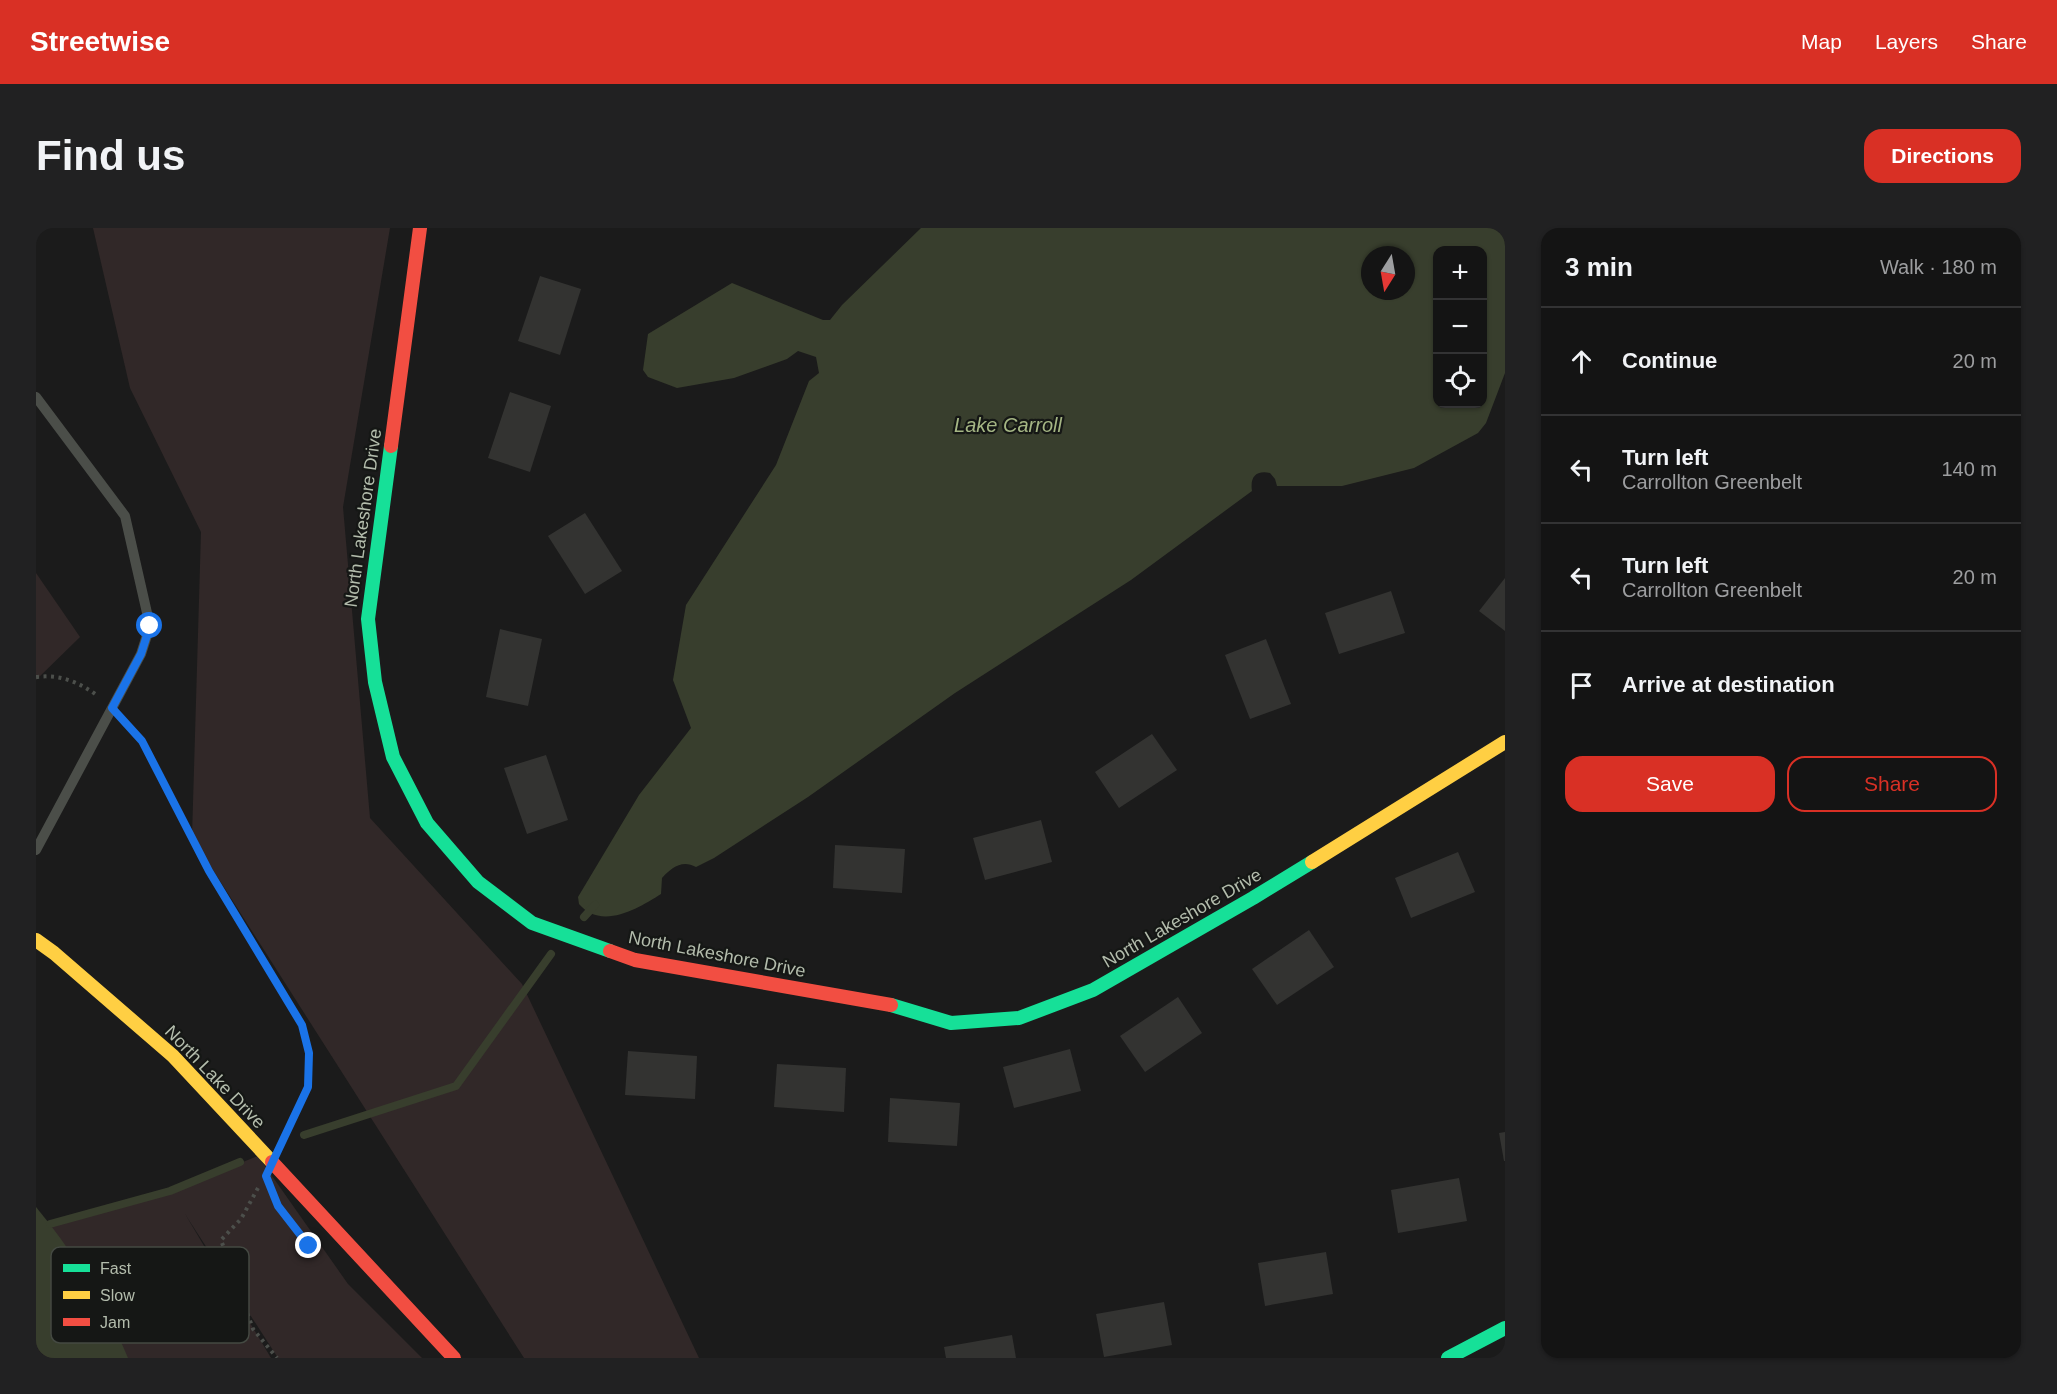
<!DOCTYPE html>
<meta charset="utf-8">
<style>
body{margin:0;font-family:Arial,sans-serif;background:#212122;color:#f1f3f6}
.controls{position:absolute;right:18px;top:18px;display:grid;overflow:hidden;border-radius:12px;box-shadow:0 2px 4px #0004}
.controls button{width:54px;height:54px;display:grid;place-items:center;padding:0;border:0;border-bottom:2px solid #333334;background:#141414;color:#f1f3f6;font:30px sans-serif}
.compass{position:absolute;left:1325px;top:18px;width:54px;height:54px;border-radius:50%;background:#141414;box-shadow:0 2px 4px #0004;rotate:191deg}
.stop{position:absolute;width:18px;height:18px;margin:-14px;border:4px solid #1a73e8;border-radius:50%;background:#fff}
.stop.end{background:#1a73e8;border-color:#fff;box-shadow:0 2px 6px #0008}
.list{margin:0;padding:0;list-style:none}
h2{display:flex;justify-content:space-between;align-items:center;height:78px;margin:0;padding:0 24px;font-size:26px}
h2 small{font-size:20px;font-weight:400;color:#9d9ea0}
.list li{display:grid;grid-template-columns:39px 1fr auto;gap:18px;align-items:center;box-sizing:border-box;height:108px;padding:0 24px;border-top:2px solid #333334}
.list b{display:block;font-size:22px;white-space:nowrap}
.list p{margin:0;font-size:20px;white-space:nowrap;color:#9d9ea0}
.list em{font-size:20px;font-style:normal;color:#9d9ea0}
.actions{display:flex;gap:12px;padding:18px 24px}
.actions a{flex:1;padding:14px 0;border:2px solid #d93025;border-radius:18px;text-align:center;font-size:21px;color:#d93025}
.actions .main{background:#d93025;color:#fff}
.icon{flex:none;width:33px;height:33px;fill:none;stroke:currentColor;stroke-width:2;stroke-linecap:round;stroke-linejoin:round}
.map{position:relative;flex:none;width:1469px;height:1130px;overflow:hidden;border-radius:18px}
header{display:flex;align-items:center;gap:36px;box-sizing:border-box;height:84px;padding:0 30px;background:#d93025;color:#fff}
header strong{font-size:28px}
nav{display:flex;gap:33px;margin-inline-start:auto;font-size:21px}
.intro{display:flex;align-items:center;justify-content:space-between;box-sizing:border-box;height:144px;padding:0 36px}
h1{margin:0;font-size:42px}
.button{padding:15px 27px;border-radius:18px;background:#d93025;color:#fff;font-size:21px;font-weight:700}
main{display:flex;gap:36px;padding:0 36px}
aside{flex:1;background:#141414;border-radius:18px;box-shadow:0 2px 4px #0004}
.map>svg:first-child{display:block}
.green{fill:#312828}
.water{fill:#383e2d;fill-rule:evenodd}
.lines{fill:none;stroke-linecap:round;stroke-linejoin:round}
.stream{stroke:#383e2d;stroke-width:8}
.building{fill:#333331}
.path{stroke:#4c4f4b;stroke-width:4;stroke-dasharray:3 4.5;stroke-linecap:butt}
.lane{stroke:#4b4e49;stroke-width:10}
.fast{stroke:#16e098;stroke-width:14}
.slow{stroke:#ffcf43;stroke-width:14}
.jam{stroke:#f24e42;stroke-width:14}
.route{stroke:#1a73e8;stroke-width:8}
.labels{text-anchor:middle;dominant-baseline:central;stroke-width:4.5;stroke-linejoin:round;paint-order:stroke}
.street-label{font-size:18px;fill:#b3bcac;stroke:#151715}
.water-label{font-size:20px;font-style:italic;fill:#a5b684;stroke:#151715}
.key{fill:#151715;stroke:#444942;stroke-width:1.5}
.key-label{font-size:16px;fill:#b3bcac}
</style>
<header>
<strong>Streetwise</strong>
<nav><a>Map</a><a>Layers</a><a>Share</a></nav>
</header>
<div class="intro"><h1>Find us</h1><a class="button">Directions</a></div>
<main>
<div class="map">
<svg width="1469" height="1130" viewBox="0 0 1469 1130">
<rect width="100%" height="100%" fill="#1b1b1b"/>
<g class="green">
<path d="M 57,0 L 354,0 L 307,279 L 334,590 L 486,756 L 663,1130 L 488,1130 L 156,609 L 165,304 L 94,160 Z"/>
<path d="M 0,345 L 44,409 L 0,452 Z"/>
<path d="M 222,928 L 312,1056 L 386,1130 L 242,1130 L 149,986 L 235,1130 L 0,1130 L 0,1007 L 14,996 L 134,963 Z"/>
</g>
<g class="water">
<path d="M 885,0 L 1469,0 L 1469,145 L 1450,195 L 1442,205 L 1378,240 L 1306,258 L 1241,258 L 1239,251 L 1234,245 C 1219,242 1214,250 1216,263 L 1095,352 L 919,465 L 772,569 L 678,630 L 660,639 C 646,631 635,640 626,650 L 625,666 C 606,678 577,696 554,685 C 550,683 546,679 543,676 L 542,669 L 603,567 L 655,500 L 637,452 L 650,377 L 740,237 L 773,153 L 783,145 L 780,129 L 762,123 L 751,131 L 698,150 L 641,160 L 612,149 L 607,142 L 612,106 L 696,55 L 787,92 L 794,92 L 806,77 ZM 1402,22 L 1446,22 L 1446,176 L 1402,176 ZM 1334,27 L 1370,27 L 1370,63 L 1334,63 Z"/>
<path d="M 0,979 C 38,1025 69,1075 92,1130 L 0,1130 Z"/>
</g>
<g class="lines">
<g class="stream">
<path d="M 548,689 L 559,677"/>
<path d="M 268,907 L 420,858 L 515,726"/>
<path d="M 14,996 L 134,963 L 204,934"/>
</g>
</g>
<g class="building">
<path d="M 504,48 L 545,61 L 524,127 L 482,113 Z"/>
<path d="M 474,164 L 515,178 L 494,244 L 452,230 Z"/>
<path d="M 549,285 L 586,343 L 549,366 L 512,308 Z"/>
<path d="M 1469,350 L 1469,403 L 1443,383 Z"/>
<path d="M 1355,363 L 1369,405 L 1303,426 L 1289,385 Z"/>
<path d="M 464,401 L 506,411 L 492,478 L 450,469 Z"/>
<path d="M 1230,411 L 1255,476 L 1214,491 L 1189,427 Z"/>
<path d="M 1116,506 L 1141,542 L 1083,580 L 1059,544 Z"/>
<path d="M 510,527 L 532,592 L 491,606 L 468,540 Z"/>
<path d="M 1005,592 L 1016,634 L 949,652 L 937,610 Z"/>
<path d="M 799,617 L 869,621 L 866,665 L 797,660 Z"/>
<path d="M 1422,624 L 1439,664 L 1375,690 L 1359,650 Z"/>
<path d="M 1273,702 L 1298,739 L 1241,777 L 1216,741 Z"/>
<path d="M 1142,769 L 1166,805 L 1109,844 L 1084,808 Z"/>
<path d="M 1034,821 L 1045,863 L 978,880 L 967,839 Z"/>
<path d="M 592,823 L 661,828 L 659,871 L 589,867 Z"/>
<path d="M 741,836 L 810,840 L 808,884 L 738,879 Z"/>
<path d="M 854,870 L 924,875 L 921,918 L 852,914 Z"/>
<path d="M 1469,904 L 1469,933 L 1468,933 L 1463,905 Z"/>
<path d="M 1423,950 L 1431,993 L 1362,1005 L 1355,962 Z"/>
<path d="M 1290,1024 L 1297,1066 L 1229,1078 L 1222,1035 Z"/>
<path d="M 1128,1074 L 1136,1117 L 1068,1129 L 1060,1086 Z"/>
<path d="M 976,1107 L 980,1130 L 910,1130 L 908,1119 Z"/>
</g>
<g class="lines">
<g class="path">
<path d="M 0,449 C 24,446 43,454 62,468"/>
<path d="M 89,494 L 106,513 L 173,643 L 266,797 L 274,825 L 272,859 L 249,909"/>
<path d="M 222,960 L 205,991 L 185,1012 L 217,1101 L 241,1130"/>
</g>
<path class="lane" d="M 0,169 L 89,288 L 114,398 L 105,426 L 0,622"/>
<g class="fast">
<path d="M 355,218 L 332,391 L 339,454 L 357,529 L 391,595 L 442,654 L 496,695 L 574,723"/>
<path d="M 855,777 L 915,795 L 983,790 L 1057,762 L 1217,670 L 1276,634"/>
<path d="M 1412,1130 L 1469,1100"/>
</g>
<g class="slow">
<path d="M 1276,634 L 1469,514"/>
<path d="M 0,712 L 18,725 L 137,828 L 236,934"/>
</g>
<g class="jam">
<path d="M 355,218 L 384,0"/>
<path d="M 574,723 L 599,732 L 855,777"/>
<path d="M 236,934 L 418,1130"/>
</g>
</g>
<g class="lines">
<path class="route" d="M 114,398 L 105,426 L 76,480 L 106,513 L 173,643 L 266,797 L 273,825 L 272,859 L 230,948 L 242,978 L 273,1018"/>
</g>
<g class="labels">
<g class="street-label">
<text transform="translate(327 290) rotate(-82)">North Lakeshore Drive</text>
<text transform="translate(1146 690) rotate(-30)">North Lakeshore Drive</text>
<text transform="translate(681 726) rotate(11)">North Lakeshore Drive</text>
<text transform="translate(179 849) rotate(46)">North Lake Drive</text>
</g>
<g class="water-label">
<text x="972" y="197">Lake Carroll</text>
</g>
</g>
<rect x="15" y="1019" width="198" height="96" rx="9" class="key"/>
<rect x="27" y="1036" width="27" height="8" fill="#16e098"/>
<rect x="27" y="1063" width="27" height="8" fill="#ffcf43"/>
<rect x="27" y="1090" width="27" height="8" fill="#f24e42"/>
<g class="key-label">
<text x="64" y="1046">Fast</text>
<text x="64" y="1073">Slow</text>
<text x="64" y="1100">Jam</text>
</g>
</svg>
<div class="controls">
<button>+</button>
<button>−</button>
<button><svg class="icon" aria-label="locate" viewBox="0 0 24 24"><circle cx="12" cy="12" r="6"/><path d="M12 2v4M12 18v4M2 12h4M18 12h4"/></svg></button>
</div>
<svg class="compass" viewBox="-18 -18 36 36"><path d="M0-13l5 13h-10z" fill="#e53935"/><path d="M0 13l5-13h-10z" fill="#9d9ea0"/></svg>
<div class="stop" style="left:114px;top:398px"></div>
<div class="stop end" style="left:273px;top:1018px"></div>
</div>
<aside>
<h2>3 min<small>Walk · 180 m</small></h2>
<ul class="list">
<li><svg class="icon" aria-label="ahead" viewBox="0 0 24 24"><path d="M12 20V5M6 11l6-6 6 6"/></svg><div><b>Continue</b></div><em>20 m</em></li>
<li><svg class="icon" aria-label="left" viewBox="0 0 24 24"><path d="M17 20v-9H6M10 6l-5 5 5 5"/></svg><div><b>Turn left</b><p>Carrollton Greenbelt</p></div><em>140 m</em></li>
<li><svg class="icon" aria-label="left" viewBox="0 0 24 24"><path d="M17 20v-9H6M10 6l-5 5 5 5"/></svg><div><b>Turn left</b><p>Carrollton Greenbelt</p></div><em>20 m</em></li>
<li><svg class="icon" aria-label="arrive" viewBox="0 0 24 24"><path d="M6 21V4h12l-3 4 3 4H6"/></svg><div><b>Arrive at destination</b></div></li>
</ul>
<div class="actions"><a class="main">Save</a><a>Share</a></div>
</aside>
</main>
